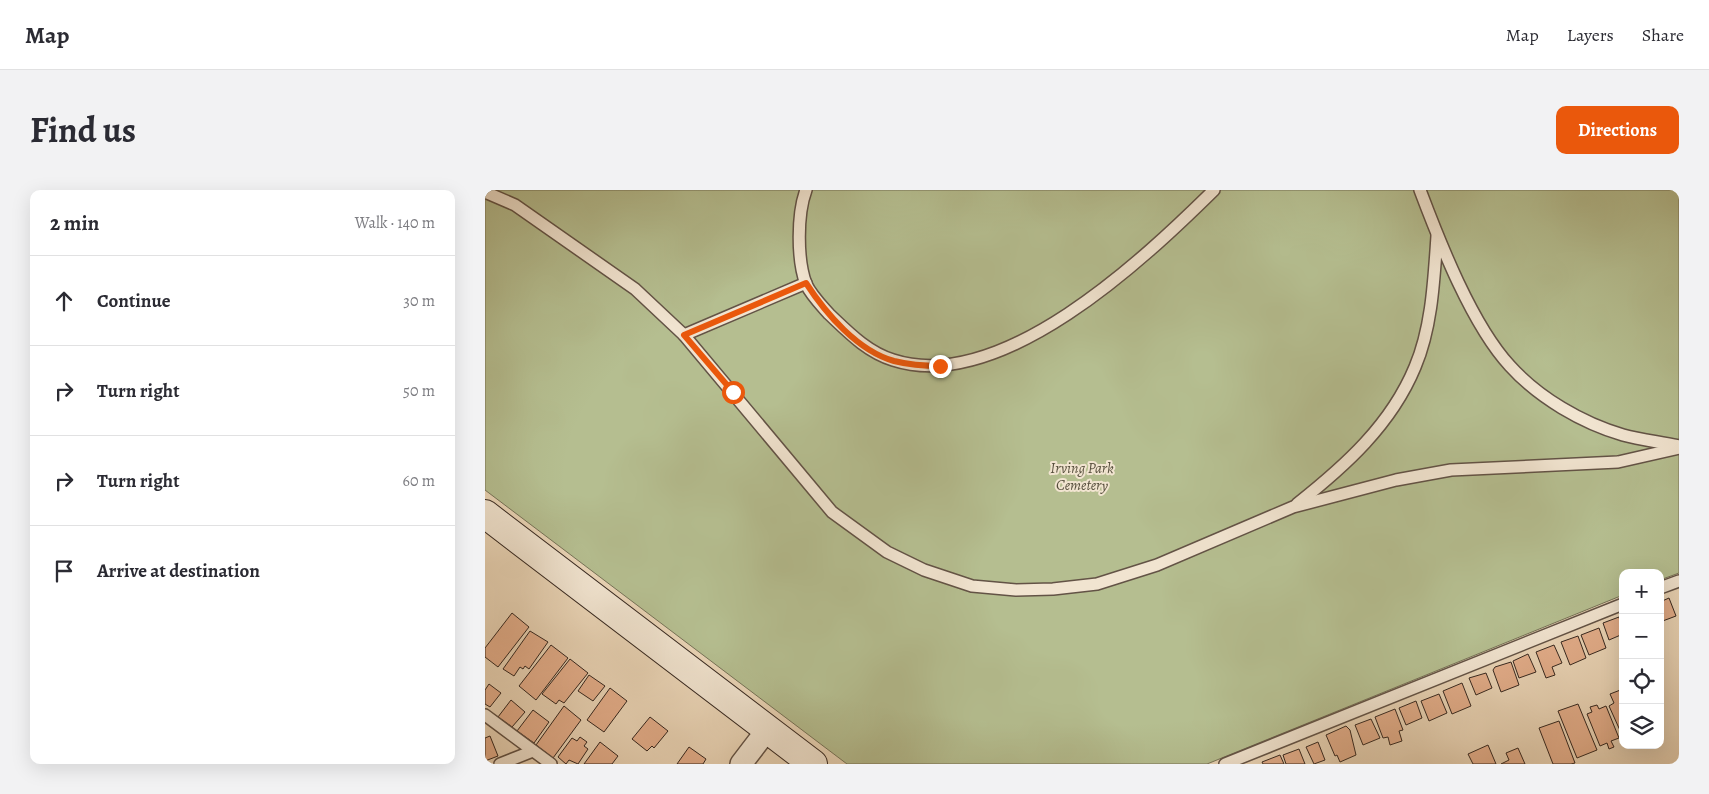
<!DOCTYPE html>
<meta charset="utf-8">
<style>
body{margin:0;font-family:Alegreya,serif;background:#f2f2f3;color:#2b2b33}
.controls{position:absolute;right:15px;bottom:15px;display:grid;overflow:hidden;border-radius:10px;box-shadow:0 5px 20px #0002}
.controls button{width:45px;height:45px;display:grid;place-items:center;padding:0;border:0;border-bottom:1px solid #e1e1e2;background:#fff;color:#2b2b33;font:25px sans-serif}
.stop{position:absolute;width:15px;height:15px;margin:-11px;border:4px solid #ea580c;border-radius:50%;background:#fff}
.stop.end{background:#ea580c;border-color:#fff;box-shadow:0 1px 5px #0008}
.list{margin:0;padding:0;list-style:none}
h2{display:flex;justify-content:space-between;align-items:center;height:65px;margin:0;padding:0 20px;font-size:21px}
h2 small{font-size:16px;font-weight:400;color:#7c7c81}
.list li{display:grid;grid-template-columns:32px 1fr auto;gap:15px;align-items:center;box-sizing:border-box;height:90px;padding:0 20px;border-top:1px solid #e1e1e2}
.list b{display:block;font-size:19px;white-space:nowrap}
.list em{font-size:16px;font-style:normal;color:#7c7c81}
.icon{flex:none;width:28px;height:28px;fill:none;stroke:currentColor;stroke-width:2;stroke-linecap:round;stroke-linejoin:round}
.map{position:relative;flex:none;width:1194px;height:574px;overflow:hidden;border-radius:10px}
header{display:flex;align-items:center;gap:30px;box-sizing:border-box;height:70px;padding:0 25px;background:#fff;border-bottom:1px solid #e1e1e2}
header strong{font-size:24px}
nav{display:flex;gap:28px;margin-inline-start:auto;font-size:18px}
.intro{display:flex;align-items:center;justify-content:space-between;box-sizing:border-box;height:120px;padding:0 30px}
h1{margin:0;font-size:35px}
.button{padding:12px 22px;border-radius:10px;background:#ea580c;color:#fff;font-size:18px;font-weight:700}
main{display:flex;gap:30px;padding:0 30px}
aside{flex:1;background:#fff;border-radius:10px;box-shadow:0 5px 20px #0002}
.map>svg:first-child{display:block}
.green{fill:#b5be90;stroke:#767358}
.building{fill:#e3ae8b;stroke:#362820}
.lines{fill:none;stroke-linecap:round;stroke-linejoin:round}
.service-casing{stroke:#635346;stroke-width:14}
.minor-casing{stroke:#635346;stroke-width:24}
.secondary-casing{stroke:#362820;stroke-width:30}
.service{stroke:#f1e4d0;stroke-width:11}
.minor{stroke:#f1e4d0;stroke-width:21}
.secondary{stroke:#f1e4d0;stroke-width:28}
.route{stroke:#ea580c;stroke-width:6}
.labels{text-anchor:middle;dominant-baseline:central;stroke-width:4;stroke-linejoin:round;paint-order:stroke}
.park-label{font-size:15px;font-style:italic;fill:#564e3c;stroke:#f1e4d0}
</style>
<header>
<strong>Map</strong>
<nav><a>Map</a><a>Layers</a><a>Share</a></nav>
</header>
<div class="intro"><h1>Find us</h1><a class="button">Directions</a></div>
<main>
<aside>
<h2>2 min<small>Walk · 140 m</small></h2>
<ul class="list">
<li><svg class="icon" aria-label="ahead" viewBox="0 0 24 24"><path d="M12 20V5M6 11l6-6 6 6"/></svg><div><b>Continue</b></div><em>30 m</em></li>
<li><svg class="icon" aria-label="right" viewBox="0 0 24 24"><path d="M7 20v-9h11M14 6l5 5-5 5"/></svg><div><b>Turn right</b></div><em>50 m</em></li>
<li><svg class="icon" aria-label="right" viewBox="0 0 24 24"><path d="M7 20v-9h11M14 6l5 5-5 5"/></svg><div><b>Turn right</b></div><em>60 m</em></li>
<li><svg class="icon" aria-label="arrive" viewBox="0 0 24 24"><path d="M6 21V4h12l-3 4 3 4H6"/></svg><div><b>Arrive at destination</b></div></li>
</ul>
</aside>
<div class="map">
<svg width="1194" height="574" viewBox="0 0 1194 574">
<rect width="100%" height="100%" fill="#ead5b7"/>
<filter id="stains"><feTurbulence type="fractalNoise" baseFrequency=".004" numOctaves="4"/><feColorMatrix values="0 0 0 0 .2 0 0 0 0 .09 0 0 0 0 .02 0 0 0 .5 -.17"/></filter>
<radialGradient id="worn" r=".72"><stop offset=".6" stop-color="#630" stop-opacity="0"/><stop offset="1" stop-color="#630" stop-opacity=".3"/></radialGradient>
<path class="green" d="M 0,0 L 1194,0 L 1194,383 L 1175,390 L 1175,383 L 1138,383 L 1138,405 L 722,574 L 362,574 L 0,300 Z"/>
<g class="building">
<path d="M 1184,408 L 1191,426 L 1175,432 L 1175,412 Z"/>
<path d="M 27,423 L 44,437 L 13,477 L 0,467 L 0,458 Z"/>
<path d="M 1134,427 L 1138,444 L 1124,450 L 1118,433 Z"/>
<path d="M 1114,438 L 1121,458 L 1104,465 L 1096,445 Z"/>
<path d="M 45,441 L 63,452 L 44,479 L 40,476 L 38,479 L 35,477 L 29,486 L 18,479 Z"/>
<path d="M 1093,446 L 1101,468 L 1085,475 L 1076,452 Z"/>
<path d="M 66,455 L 83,468 L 51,510 L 34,496 Z"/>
<path d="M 1069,455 L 1077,473 L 1067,477 L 1070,485 L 1061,488 L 1051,462 Z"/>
<path d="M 1043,464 L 1051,482 L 1034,488 L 1028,471 Z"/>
<path d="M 85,469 L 103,483 L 79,513 L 74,510 L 71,514 L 57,504 Z"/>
<path d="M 1026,472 L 1034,495 L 1016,502 L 1008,480 L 1010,477 Z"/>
<path d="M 1001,483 L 1007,498 L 991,505 L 984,488 Z"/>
<path d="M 104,485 L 120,496 L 108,511 L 93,501 Z"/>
<path d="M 977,493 L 986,516 L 967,524 L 958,501 Z"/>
<path d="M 4,494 L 16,503 L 5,517 L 0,514 L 0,500 Z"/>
<path d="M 125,498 L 142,511 L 119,542 L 102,530 Z"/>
<path d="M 1138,499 L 1138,547 L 1124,516 L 1129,513 L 1125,504 Z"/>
<path d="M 954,504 L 962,523 L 944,531 L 936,511 Z"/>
<path d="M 26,510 L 40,522 L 27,537 L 13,527 Z"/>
<path d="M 931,511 L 937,528 L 921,535 L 914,518 Z"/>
<path d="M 1093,514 L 1112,560 L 1092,568 L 1073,521 Z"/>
<path d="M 1112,515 L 1114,519 L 1121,516 L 1134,548 L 1126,551 L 1129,557 L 1124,559 L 1122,553 L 1115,556 L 1102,524 L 1107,522 L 1105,517 Z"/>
<path d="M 79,516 L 96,530 L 68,568 L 51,555 Z"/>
<path d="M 910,519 L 918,540 L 914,541 L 917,551 L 905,555 L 903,547 L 898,548 L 890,527 Z"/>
<path d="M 48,520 L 64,532 L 49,553 L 32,541 Z"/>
<path d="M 165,527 L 183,541 L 169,558 L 167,556 L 162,561 L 147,549 Z"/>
<path d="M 886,529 L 895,548 L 878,555 L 870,535 Z"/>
<path d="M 1074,531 L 1090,573 L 1086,574 L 1068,574 L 1054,538 Z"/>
<path d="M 861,536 L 865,540 L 871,565 L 855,572 L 852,565 L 850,566 L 841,545 Z"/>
<path d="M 5,546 L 13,566 L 0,571 L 0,548 Z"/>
<path d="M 95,547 L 102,552 L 99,556 L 103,559 L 93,574 L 84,570 L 81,574 L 73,567 L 87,548 L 92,551 Z"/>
<path d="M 115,552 L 133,566 L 127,574 L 99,574 Z"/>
<path d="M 833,552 L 840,570 L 829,574 L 821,557 Z"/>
<path d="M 1003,555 L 1011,574 L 988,574 L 983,564 Z"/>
<path d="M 204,557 L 221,569 L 218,574 L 192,574 Z"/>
<path d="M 1033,558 L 1040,574 L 1016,574 L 1024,570 L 1021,563 Z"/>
<path d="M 814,559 L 820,574 L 801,574 L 798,565 Z"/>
<path d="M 795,565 L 799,574 L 778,574 L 777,572 Z"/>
</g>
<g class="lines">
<g class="service-casing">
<g id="service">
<path d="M 321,0 C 312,24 312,70 321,94 C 326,105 336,115 344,124 C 363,142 382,162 408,170 C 516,205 659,69 729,0"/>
<path d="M 935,0 C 955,53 987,135 1025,176 C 1054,208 1097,233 1138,245 C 1156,250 1176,252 1194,256"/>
<path d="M 0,2 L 30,15 L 150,99 L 199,145 L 347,322 L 402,362 L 439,380 L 487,396 L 531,400 L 568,399 L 612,394 L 672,375 L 808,317 L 911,290 L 966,280 L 1133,272 L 1194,258"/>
<path d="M 199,145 L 321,93"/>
<path d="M 812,314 C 860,276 906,235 930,177 C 947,137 949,89 952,46"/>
<path d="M 1175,398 L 1194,391"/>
<path d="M 0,525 L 66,574"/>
<path d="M 15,574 L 48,561"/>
<path d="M 740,574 L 1138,414"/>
</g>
</g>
<g class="minor-casing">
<path id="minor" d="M 256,574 L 282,540"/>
</g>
<g class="secondary-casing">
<path id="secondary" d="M 0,324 L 328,574"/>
</g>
<use href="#service" class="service"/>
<use href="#minor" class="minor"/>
<use href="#secondary" class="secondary"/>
</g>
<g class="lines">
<path class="route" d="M 248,202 L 199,145 L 321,93 C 341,124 373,161 409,171 C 425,175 440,176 455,176"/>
</g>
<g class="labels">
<g class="park-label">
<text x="597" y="278">Irving Park<tspan x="597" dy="17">Cemetery</tspan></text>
</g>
</g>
<rect width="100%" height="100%" filter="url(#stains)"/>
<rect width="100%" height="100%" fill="url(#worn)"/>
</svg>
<div class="controls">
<button>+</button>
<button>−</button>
<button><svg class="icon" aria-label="locate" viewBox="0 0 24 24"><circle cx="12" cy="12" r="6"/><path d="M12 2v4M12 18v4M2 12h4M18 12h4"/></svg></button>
<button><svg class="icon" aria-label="layers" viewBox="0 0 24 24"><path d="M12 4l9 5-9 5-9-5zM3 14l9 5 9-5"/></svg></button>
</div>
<div class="stop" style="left:248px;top:202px"></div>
<div class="stop end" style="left:455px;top:176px"></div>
</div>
</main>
